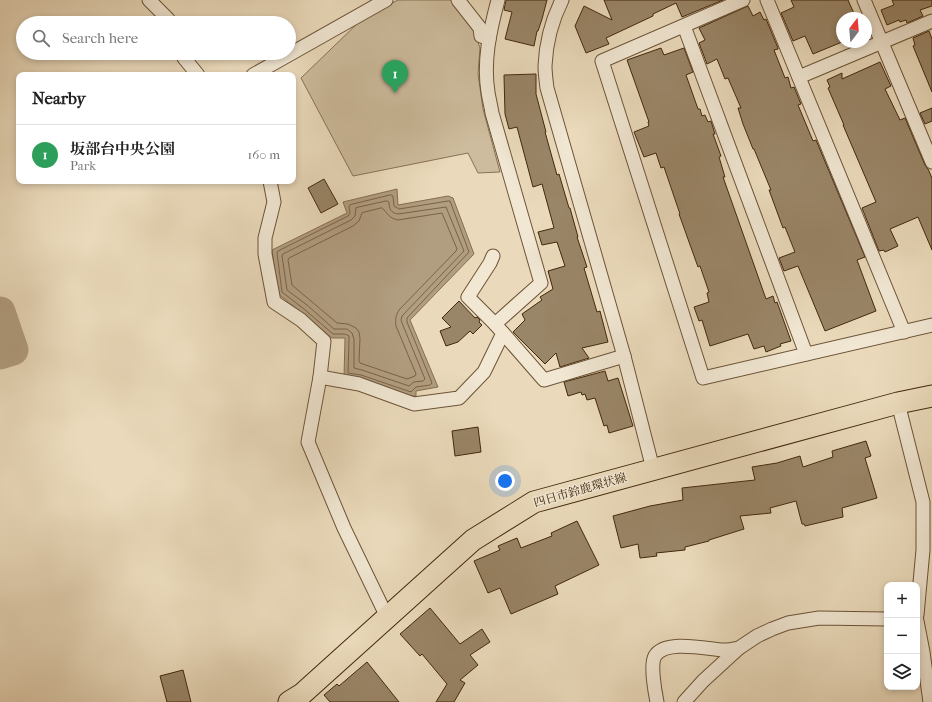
<!DOCTYPE html>
<meta charset="utf-8">
<style>
body{margin:0;font-family:"IM FELL French Canon","Noto Serif JP",serif;background:#f2f2f2;color:#222}
.controls{position:absolute;right:12px;bottom:12px;display:grid;overflow:hidden;border-radius:8px;box-shadow:0 2px 6px #0003}
.controls button{width:36px;height:36px;display:grid;place-items:center;padding:0;border:0;border-bottom:1px solid #e0e0e0;background:#fff;color:#222;font:20px sans-serif}
.compass{position:absolute;left:836px;top:12px;width:36px;height:36px;border-radius:50%;background:#fff;box-shadow:0 2px 6px #0003;rotate:16deg}
.you{position:absolute;left:505px;top:481px;width:14px;height:14px;margin:-10px;border:3px solid #fff;border-radius:50%;background:#1a73e8;box-shadow:0 0 0 6px #1a73e833}
.badge{display:grid;place-items:center;width:26px;height:26px;border-radius:50%;background:#ea580c;color:#fff;font-size:13px;font-weight:700}
.pin{position:absolute;translate:-50% -33px;filter:drop-shadow(0 1px 2px #0008)}
.pin::after{content:'';position:absolute;top:21px;width:14px;height:12px;background:inherit;clip-path:polygon(0 0,100% 0,50% 100%)}
.list{margin:0;padding:0;list-style:none}
h2{display:flex;justify-content:space-between;align-items:center;height:52px;margin:0;padding:0 16px;font-size:17px}
h2 small{font-size:13px;font-weight:400;color:#767676}
.list li{display:grid;grid-template-columns:26px 1fr auto;gap:12px;align-items:center;box-sizing:border-box;height:60px;padding:0 16px;border-top:1px solid #e0e0e0}
.list b{display:block;font-size:15px;white-space:nowrap}
.list p{margin:0;font-size:13px;white-space:nowrap;color:#767676}
.list em{font-size:13px;font-style:normal;color:#767676}
.icon{flex:none;width:22px;height:22px;fill:none;stroke:currentColor;stroke-width:2;stroke-linecap:round;stroke-linejoin:round}
.map{position:relative;flex:none;width:932px;height:702px;overflow:hidden}
.search{position:absolute;background:#fff;box-shadow:0 2px 6px #0003;left:16px;top:16px;width:280px;height:44px;display:flex;align-items:center;gap:10px;box-sizing:border-box;padding:0 14px;border-radius:22px;color:#767676;font-size:15px}
.panel{position:absolute;background:#fff;box-shadow:0 2px 6px #0003;left:16px;top:72px;width:280px;height:112px;border-radius:8px}
.map>svg:first-child{display:block}
.green{fill:#cdbc9d;stroke:#887255}
.water{fill:#b19d80;stroke:#856e52}
.lines{fill:none;stroke-linecap:round;stroke-linejoin:round}
.shore{stroke:#7a6246;stroke-width:1}
.river{stroke:#b19d80;stroke-width:31}
.building{fill:#998567;stroke:#42280d}
.minor-casing{stroke:#6c5438;stroke-width:15}
.primary-casing{stroke:#42280d;stroke-width:23}
.minor{stroke:#f1e7d3;stroke-width:13}
.primary{stroke:#eadabb;stroke-width:21}
.labels{text-anchor:middle;dominant-baseline:central;stroke-width:3;stroke-linejoin:round;paint-order:stroke}
.street-label{font-size:12px;fill:#42280d;stroke:#f1e7d3}
</style>
<div class="map">
<svg width="932" height="702" viewBox="0 0 932 702">
<rect width="100%" height="100%" fill="#eadabb"/>
<filter id="stains"><feTurbulence type="fractalNoise" baseFrequency=".005" numOctaves="4"/><feColorMatrix values="0 0 0 0 .2 0 0 0 0 .09 0 0 0 0 .02 0 0 0 .5 -.17"/></filter>
<radialGradient id="worn" r=".72"><stop offset=".6" stop-color="#630" stop-opacity="0"/><stop offset="1" stop-color="#630" stop-opacity=".3"/></radialGradient>
<path class="green" d="M 398,0 L 451,0 L 473,29 L 480,48 L 478,74 L 483,109 L 500,172 L 478,173 L 468,153 L 353,176 L 301,78 L 361,20 Z"/>
<path class="water" d="M 397,189 L 398,205 L 448,196 L 453,198 L 474,254 L 410,320 L 438,387 L 416,391 L 416,396 L 409,396 L 344,377 L 345,338 L 332,338 L 301,312 L 278,294 L 272,250 L 347,213 L 343,202 Z"/>
<g class="lines">
<g class="shore">
<path d="M 391,195 L 393,196 L 394,206 L 399,209 L 448,201 L 450,201 L 469,252 L 407,318 L 407,322 L 432,383 L 430,385 L 416,387 L 411,392 L 361,375 L 348,373 L 349,339 L 349,336 L 345,334 L 333,334 L 304,309 L 282,292 L 277,253 L 278,251 L 348,216 L 350,213 L 349,207 L 350,205 Z"/>
<path d="M 387,201 L 389,202 C 389,209 391,213 398,214 L 446,207 L 464,251 L 402,316 L 401,320 L 402,323 L 425,379 L 423,381 L 414,382 L 409,386 L 362,370 L 354,368 L 354,339 L 352,333 L 347,329 L 334,329 L 307,305 L 287,290 L 282,256 L 283,254 L 351,220 L 355,216 L 356,208 Z"/>
<path d="M 382,208 C 388,213 388,218 398,220 L 442,213 L 457,249 L 456,251 L 399,310 C 396,315 395,319 396,326 L 416,374 L 415,376 L 407,379 L 360,363 L 359,361 L 360,338 L 359,332 L 356,328 L 348,324 L 337,323 L 292,285 L 288,260 L 289,258 L 353,226 L 359,221 L 362,213 Z"/>
</g>
<path class="river" d="M 0,312 L 13,350 L 0,354"/>
</g>
<g class="building">
<path d="M 506,0 L 547,0 L 542,19 L 538,31 L 537,31 L 534,46 L 505,39 L 512,12 L 504,10 Z"/>
<path d="M 604,0 L 723,0 L 682,17 L 676,3 L 653,14 L 653,16 L 606,38 L 609,44 L 586,53 L 575,26 L 584,6 L 612,20 Z"/>
<path d="M 791,0 L 848,0 L 856,18 L 842,18 L 842,42 L 813,54 L 805,36 L 793,41 L 781,13 L 794,7 Z"/>
<path d="M 892,0 L 932,0 L 932,6 L 920,10 L 923,16 L 907,23 L 906,20 L 900,22 L 899,20 L 887,25 L 881,10 L 894,5 Z"/>
<path d="M 748,6 L 753,16 L 760,12 L 764,20 L 766,19 L 778,48 L 778,49 L 774,50 L 785,78 L 788,77 L 791,88 L 794,87 L 801,104 L 798,105 L 813,141 L 816,140 L 865,257 L 857,260 L 876,311 L 825,331 L 798,266 L 784,271 L 779,258 L 795,252 L 785,227 L 783,228 L 769,190 L 771,190 L 754,149 L 753,149 L 743,124 L 738,108 L 741,108 L 728,78 L 725,79 L 717,59 L 707,64 L 699,43 L 705,40 L 699,28 Z"/>
<path d="M 929,31 L 932,39 L 932,92 L 913,46 L 915,45 L 913,38 Z"/>
<path d="M 661,48 L 664,55 L 684,48 L 693,72 L 686,75 L 698,109 L 700,109 L 702,116 L 705,115 L 708,122 L 711,121 L 715,134 L 713,134 L 721,156 L 719,157 L 725,177 L 723,177 L 766,299 L 773,296 L 775,303 L 777,302 L 791,341 L 780,344 L 781,346 L 766,352 L 764,346 L 754,349 L 748,334 L 710,346 L 702,320 L 699,321 L 694,307 L 709,302 L 707,293 L 709,292 L 700,266 L 698,267 L 679,214 L 680,214 L 664,167 L 661,168 L 656,153 L 644,157 L 634,132 L 649,126 L 648,122 L 649,122 L 627,60 Z"/>
<path d="M 880,62 L 891,86 L 885,89 L 900,120 L 905,118 L 925,165 L 928,169 L 932,178 L 932,250 L 918,217 L 890,229 L 898,246 L 885,252 L 884,250 L 879,251 L 862,208 L 876,202 L 843,125 L 844,125 L 828,88 L 830,87 L 827,80 L 842,73 L 842,79 Z"/>
<path d="M 536,74 L 536,94 L 546,132 L 545,132 L 557,175 L 559,174 L 569,208 L 570,208 L 578,237 L 577,237 L 587,267 L 584,268 L 597,312 L 600,311 L 608,342 L 582,348 L 589,358 L 560,367 L 556,353 L 545,364 L 513,332 L 525,320 L 522,314 L 542,300 L 540,297 L 553,289 L 548,271 L 565,266 L 557,242 L 542,245 L 538,232 L 554,228 L 542,184 L 533,187 L 517,127 L 509,129 L 505,114 L 504,75 Z"/>
<path d="M 932,108 L 932,121 L 925,124 L 920,113 Z"/>
<path d="M 324,179 L 338,204 L 321,213 L 308,188 Z"/>
<path d="M 459,301 L 475,318 L 477,317 L 480,320 L 479,322 L 482,325 L 473,334 L 470,331 L 458,342 L 446,346 L 440,331 L 451,327 L 442,318 Z"/>
<path d="M 605,371 L 608,381 L 618,378 L 633,426 L 609,433 L 607,425 L 604,426 L 595,398 L 587,400 L 585,394 L 582,395 L 581,392 L 568,396 L 564,382 Z"/>
<path d="M 478,427 L 481,452 L 455,456 L 452,431 Z"/>
<path d="M 866,441 L 871,456 L 865,458 L 877,498 L 842,508 L 843,517 L 805,526 L 804,524 L 802,524 L 796,501 L 770,508 L 771,513 L 740,516 L 744,529 L 709,540 L 709,541 L 685,547 L 685,550 L 656,553 L 657,556 L 640,558 L 638,544 L 621,548 L 613,516 L 650,506 L 683,500 L 682,488 L 755,480 L 752,467 L 777,463 L 800,456 L 803,467 L 833,457 L 832,451 Z"/>
<path d="M 577,521 L 599,565 L 555,586 L 558,594 L 511,614 L 500,588 L 488,593 L 474,561 L 500,550 L 498,546 L 517,538 L 521,548 L 552,536 L 551,533 Z"/>
<path d="M 430,608 L 460,644 L 482,629 L 490,642 L 470,655 L 478,665 L 460,680 L 465,683 L 454,702 L 436,702 L 447,684 L 422,654 L 420,656 L 400,634 Z"/>
<path d="M 367,662 L 399,702 L 330,702 L 324,695 L 337,684 L 339,686 Z"/>
<path d="M 183,670 L 191,702 L 167,702 L 160,676 Z"/>
</g>
<g class="lines">
<g class="minor-casing">
<g id="minor">
<path d="M 149,0 L 168,19 L 170,23"/>
<path d="M 458,0 L 480,28 L 481,36 L 489,39"/>
<path d="M 498,0 C 490,30 483,61 488,92 C 489,99 491,106 492,113 L 541,283 L 495,324 L 503,333 L 544,380 L 624,356"/>
<path d="M 562,0 C 552,20 546,43 545,66 C 545,73 546,80 547,88 L 624,356 L 653,469"/>
<path d="M 743,0 L 602,61 L 703,378 L 932,325"/>
<path d="M 767,0 L 904,332"/>
<path d="M 864,0 L 932,162"/>
<path d="M 684,26 L 806,354"/>
<path d="M 183,53 L 184,58 L 198,75"/>
<path d="M 253,75 L 386,0"/>
<path d="M 799,77 L 932,21"/>
<path d="M 270,181 L 274,202 L 265,238 L 265,254 L 274,302 L 301,320 L 324,341 L 320,377 L 308,442 L 344,528 L 387,617"/>
<path d="M 493,256 L 490,263 L 468,297 L 495,324"/>
<path d="M 320,377 L 359,384 L 414,404 L 459,398 L 484,372 L 503,333"/>
<path d="M 898,403 L 923,502 L 923,550 L 917,615"/>
<path d="M 917,621 L 923,652 L 930,702"/>
<path d="M 657,702 C 655,692 650,664 655,656 C 665,639 707,649 723,650 C 729,650 734,649 739,648"/>
<path d="M 684,702 L 703,681 L 739,648 L 757,636 L 772,629 L 788,623 L 819,618 L 887,619"/>
</g>
</g>
<g class="primary-casing">
<path id="primary" d="M 289,702 L 302,694 L 473,540 L 534,502 L 898,403 L 932,396"/>
</g>
<use href="#minor" class="minor"/>
<use href="#primary" class="primary"/>
</g>
<g class="labels">
<g class="street-label">
<text transform="translate(580 490) rotate(-16)">四日市鈴鹿環状線</text>
</g>
</g>
<rect width="100%" height="100%" filter="url(#stains)"/>
<rect width="100%" height="100%" fill="url(#worn)"/>
</svg>
<div class="controls">
<button>+</button>
<button>−</button>
<button><svg class="icon" aria-label="layers" viewBox="0 0 24 24"><path d="M12 4l9 5-9 5-9-5zM3 14l9 5 9-5"/></svg></button>
</div>
<svg class="compass" viewBox="-18 -18 36 36"><path d="M0-13l5 13h-10z" fill="#e53935"/><path d="M0 13l5-13h-10z" fill="#767676"/></svg>
<div class="you"></div>
<div class="pin badge" style="left:395px;top:93px;background:#2e9e5b">1</div>
<div class="search"><svg class="icon" aria-label="search" viewBox="0 0 24 24"><circle cx="10" cy="10" r="6"/><path d="M15 15l6 6"/></svg>Search here</div>
<section class="panel">
<h2>Nearby<small></small></h2>
<ul class="list">
<li><span class="badge" style="background:#2e9e5b">1</span><div><b>坂部台中央公園</b><p>Park</p></div><em>160 m</em></li>
</ul>
</section>
</div>
